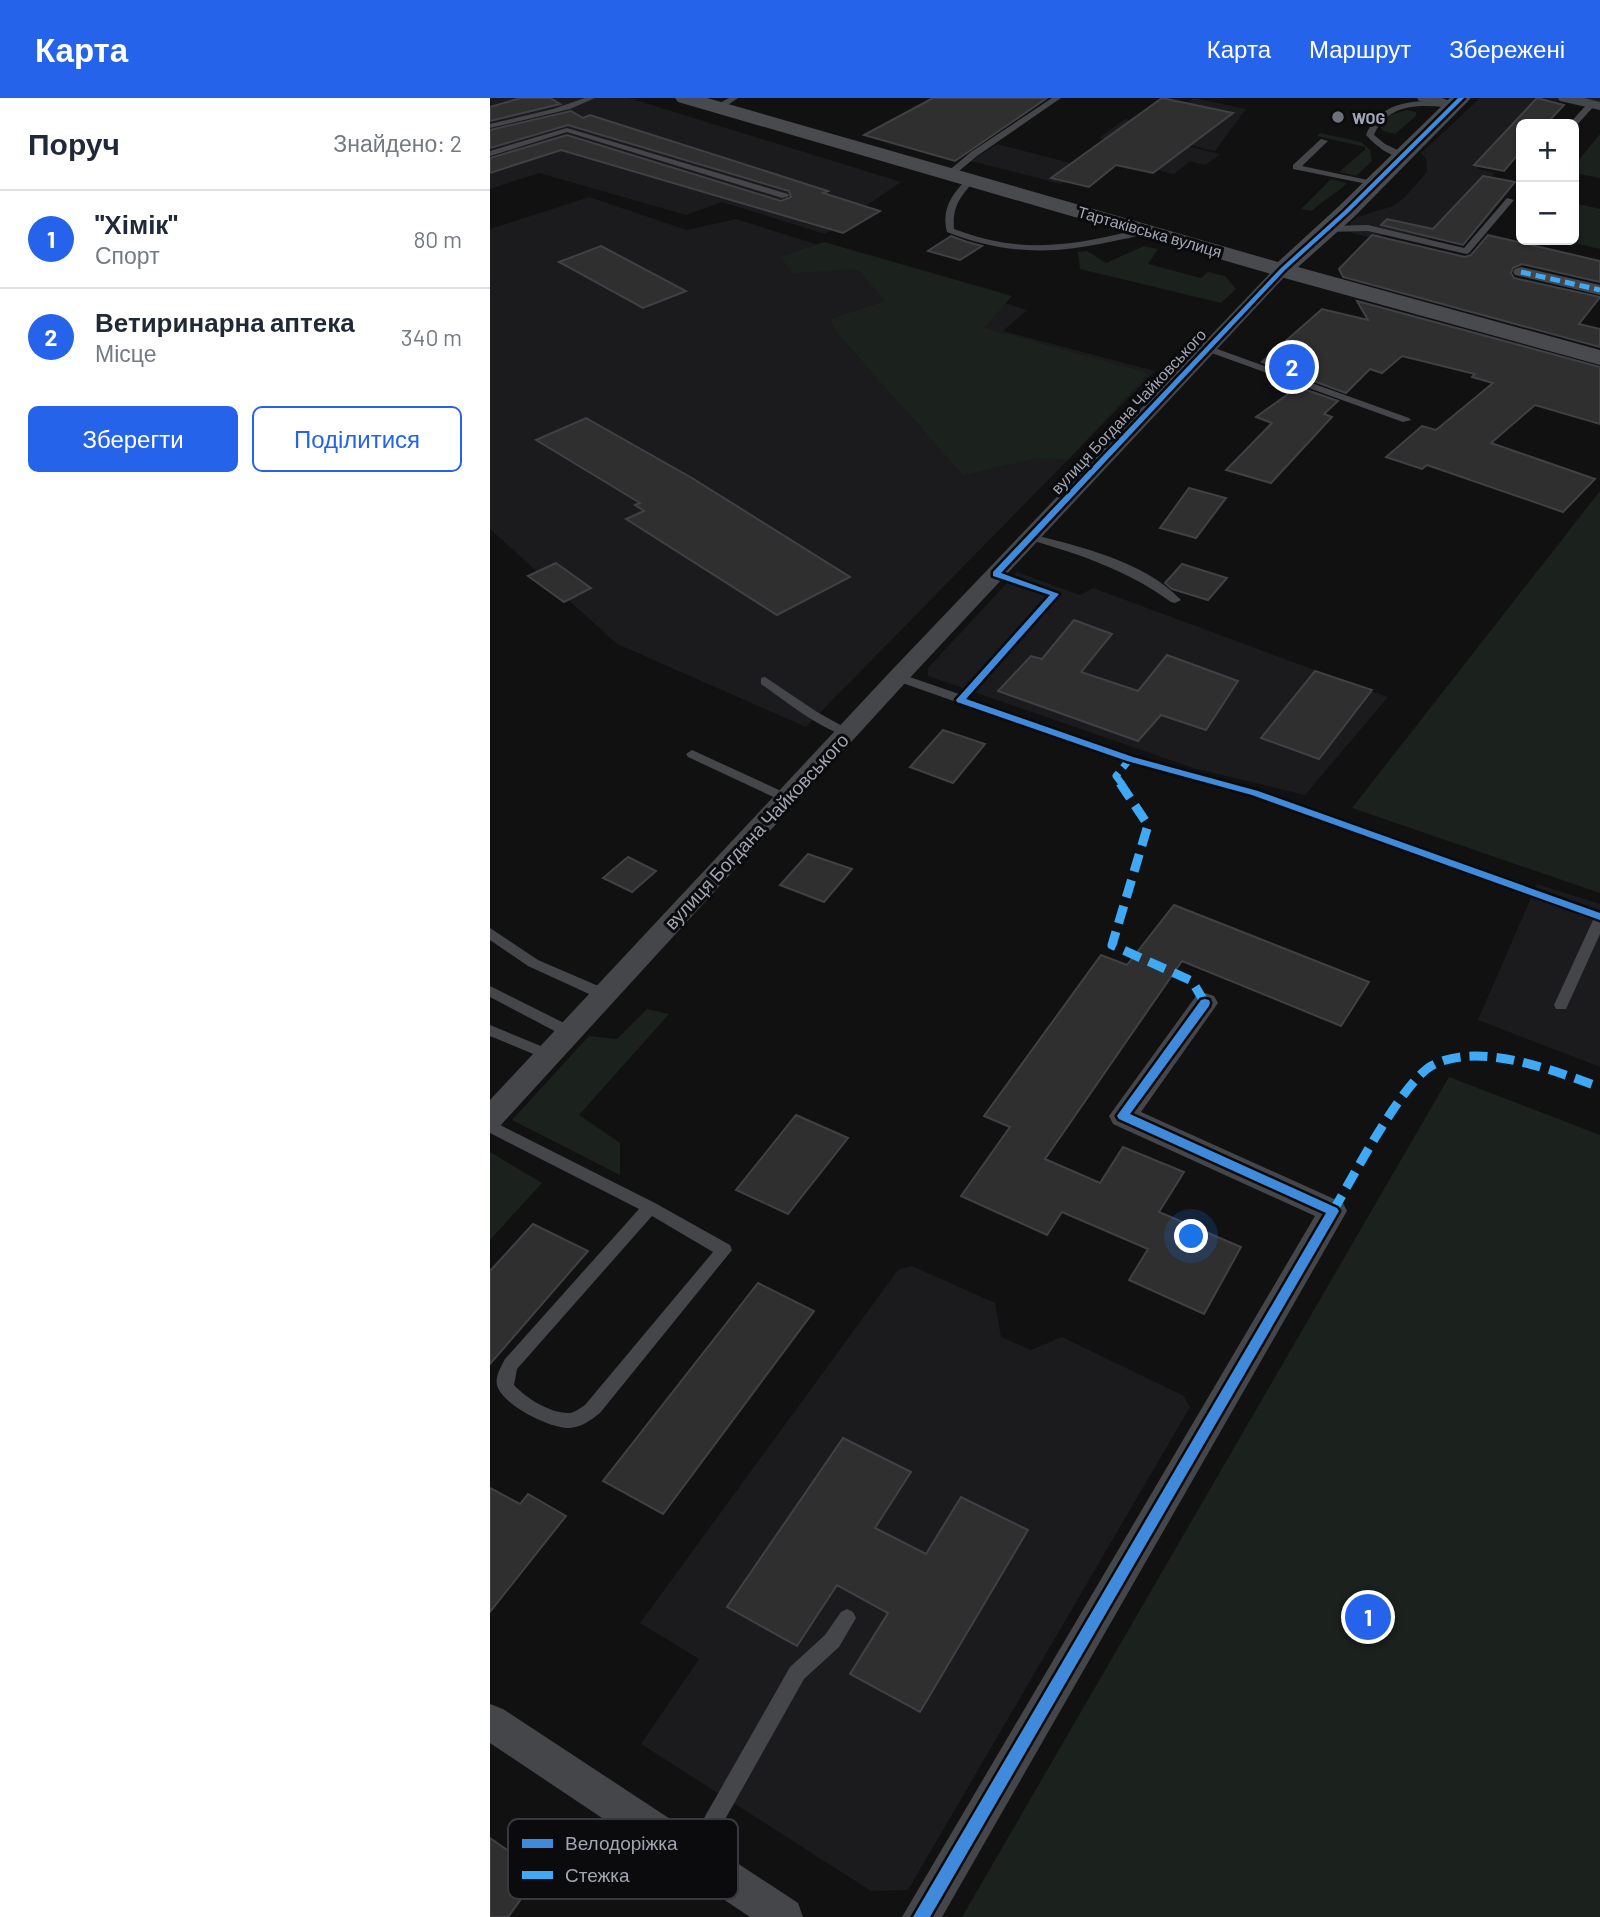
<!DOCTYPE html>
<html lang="uk">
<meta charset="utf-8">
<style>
body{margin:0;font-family:Barlow,sans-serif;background:#f2f2f3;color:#1f2937}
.controls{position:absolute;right:21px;top:21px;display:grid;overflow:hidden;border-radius:10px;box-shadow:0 2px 5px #0004}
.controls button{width:63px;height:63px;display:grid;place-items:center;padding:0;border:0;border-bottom:2px solid #e0e1e3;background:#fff;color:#1f2937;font:35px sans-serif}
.you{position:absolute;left:702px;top:1139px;width:24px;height:24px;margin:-18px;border:5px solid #fff;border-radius:50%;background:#1a73e8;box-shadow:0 0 0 10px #1a73e833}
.badge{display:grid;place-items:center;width:46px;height:46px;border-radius:50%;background:#2563eb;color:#fff;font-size:23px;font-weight:700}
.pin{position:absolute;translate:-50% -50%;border:4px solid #fff;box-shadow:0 2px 7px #0006}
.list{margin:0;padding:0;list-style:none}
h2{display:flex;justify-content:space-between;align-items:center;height:91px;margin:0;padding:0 28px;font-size:30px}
h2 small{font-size:23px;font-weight:400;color:#747a83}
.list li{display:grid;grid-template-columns:46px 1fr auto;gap:21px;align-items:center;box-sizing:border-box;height:98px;padding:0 28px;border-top:2px solid #e0e1e3}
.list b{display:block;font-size:26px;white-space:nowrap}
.list p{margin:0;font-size:23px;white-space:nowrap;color:#747a83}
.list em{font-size:23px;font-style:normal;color:#747a83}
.actions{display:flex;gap:14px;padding:21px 28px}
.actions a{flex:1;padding:16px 0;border:2px solid #2563eb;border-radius:10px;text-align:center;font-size:24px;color:#2563eb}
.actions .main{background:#2563eb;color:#fff}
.map{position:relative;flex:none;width:1110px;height:1819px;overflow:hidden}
header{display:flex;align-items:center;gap:42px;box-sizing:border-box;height:98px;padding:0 35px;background:#2563eb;color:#fff}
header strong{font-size:33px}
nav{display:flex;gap:38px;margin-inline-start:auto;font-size:24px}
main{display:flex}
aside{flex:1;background:#fff}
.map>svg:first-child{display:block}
.built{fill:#1b1b1d}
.green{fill:#1b211c}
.building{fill:#2f2f30;stroke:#404045;stroke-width:2}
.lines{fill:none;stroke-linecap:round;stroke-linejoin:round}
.lane{fill:#45464a;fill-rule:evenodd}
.street{fill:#45464a;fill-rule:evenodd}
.secondary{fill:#494a4e;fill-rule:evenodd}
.quiet-far2{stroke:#3fa9f5;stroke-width:5;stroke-dasharray:10 5;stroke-linecap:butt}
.quiet-far1{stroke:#3fa9f5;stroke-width:7;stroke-dasharray:14 7;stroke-linecap:butt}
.quiet{stroke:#3fa9f5;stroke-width:9;stroke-dasharray:18 9;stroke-linecap:butt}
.cycleway-casing{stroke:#0b0b0d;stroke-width:5}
.cycleway{fill:#408adc;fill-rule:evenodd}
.poi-dot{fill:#6f717a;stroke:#0b0b0d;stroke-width:2.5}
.labels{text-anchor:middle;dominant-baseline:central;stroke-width:6;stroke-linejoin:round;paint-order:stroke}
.far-poi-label{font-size:16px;font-weight:bold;fill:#a1a5b3;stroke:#0b0b0d;text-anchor:start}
.far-street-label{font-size:16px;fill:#a1a5b3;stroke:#0b0b0d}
.street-label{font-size:19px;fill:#a1a5b3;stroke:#0b0b0d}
.key{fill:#0b0b0d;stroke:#38393f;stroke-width:2}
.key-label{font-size:19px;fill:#a1a5b3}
</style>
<header>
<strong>Карта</strong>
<nav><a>Карта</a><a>Маршрут</a><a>Збережені</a></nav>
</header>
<main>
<aside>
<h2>Поруч<small>Знайдено: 2</small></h2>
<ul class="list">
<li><span class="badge">1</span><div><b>&quot;Хімік&quot;</b><p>Спорт</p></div><em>80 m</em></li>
<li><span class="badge">2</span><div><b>Ветиринарна аптека</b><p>Місце</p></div><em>340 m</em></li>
</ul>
<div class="actions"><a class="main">Зберегти</a><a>Поділитися</a></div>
</aside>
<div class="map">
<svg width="1110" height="1819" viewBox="0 0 1110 1819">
<rect width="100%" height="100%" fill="#111"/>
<g class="built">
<path d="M 0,0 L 139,0 L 411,84 L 335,136 L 232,104 L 196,117 L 49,75 L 0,91 Z"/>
<path d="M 703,0 L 756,11 L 725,53 L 654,36 Z"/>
<path d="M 990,0 L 1110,0 L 1110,12 L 1059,1 L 987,71 L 1005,75 L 937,142 L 897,132 L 887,142 L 859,134 L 861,124 L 867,119 L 903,108 L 914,100 L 937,74 L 936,61 L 931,55 Z"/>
<path d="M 635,21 L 662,27 L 650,37 L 730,56 L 715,67 L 700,63 L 684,76 L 617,60 L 635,46 L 609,40 Z"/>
<path d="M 507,46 L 596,69 L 571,86 L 481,63 Z"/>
<path d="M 99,99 L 197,132 L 246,121 L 537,212 L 513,233 L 665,273 L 316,629 L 127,546 L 0,431 L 0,131 Z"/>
<path d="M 527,474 L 590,497 L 603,490 L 898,599 L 815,697 L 703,670 L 438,578 L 438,570 Z"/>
<path d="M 1047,786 L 1110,806 L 1110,969 L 988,922 Z"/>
<path d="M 422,1168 L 505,1205 L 511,1239 L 541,1252 L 572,1239 L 694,1298 L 700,1309 L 418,1792 L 381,1793 L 151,1646 L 209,1561 L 150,1525 L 408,1172 Z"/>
</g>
<g class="green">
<path d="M 917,12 L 926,14 L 926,18 L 905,36 L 893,33 L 888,26 L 893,19 Z"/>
<path d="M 830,35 L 871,44 L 880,52 L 882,63 L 866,78 L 849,74 L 875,52 L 875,49 L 827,38 Z"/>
<path d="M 1110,36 L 1110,80 L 1084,75 L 1084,68 Z"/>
<path d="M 841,81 L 857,85 C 846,96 833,102 822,113 L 811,111 Z"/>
<path d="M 1084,105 L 1110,111 L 1110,151 L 1071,142 L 1084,142 Z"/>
<path d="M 334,144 L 522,198 L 494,230 L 658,275 L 578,362 L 548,360 L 473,377 L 347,235 L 340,221 L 395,203 L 368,171 L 302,175 L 291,159 Z"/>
<path d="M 654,148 L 668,151 L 658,166 L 711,180 L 718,174 L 735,178 L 746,191 L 731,205 L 590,171 L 588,154 L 597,153 L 616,165 Z"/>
<path d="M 1110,393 L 1110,795 L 862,710 Z"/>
<path d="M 157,911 L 179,916 L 89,1017 L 130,1045 L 130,1077 L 22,1022 L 99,938 L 127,941 Z"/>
<path d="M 959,979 L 1110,1037 L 1110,1819 L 472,1819 Z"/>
<path d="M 0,1054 L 52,1085 L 0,1142 Z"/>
</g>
<g class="building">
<path d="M 31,0 L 60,0 L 70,6 L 0,23 L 0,9 Z"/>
<path d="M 443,0 L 557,0 L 465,63 L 374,37 Z"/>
<path d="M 672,0 L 743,15 L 663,75 L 626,67 L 599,89 L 561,80 Z"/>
<path d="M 1047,0 L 1074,7 L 1056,26 L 1031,26 L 1031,53 L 1014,73 L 984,67 Z"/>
<path d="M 81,13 L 93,20 L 100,17 L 338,93 L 333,95 L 390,113 L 353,135 L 71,52 L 0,75 L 0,60 L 77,37 L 291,103 L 301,99 L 299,93 L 78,27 L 0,50 L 0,32 Z"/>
<path d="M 993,78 L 1025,84 L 973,147 L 891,127 L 897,121 L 943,131 Z"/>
<path d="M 882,137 L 975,159 L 981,157 L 998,137 L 1110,163 L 1110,184 L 1032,166 L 1023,170 L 1021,175 L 1024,180 L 1110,199 L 1089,226 L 1110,231 L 1110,249 L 853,179 L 849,171 Z"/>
<path d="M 461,138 L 477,144 L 492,148 L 470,162 L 438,153 Z"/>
<path d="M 111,148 L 196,193 L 153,210 L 69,164 Z"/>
<path d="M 867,203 L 1110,269 L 1110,326 L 1045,307 L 1001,345 L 1105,381 L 1073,414 L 937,367 L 932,371 L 896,359 L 932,328 L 946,332 L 1003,285 L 982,279 L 985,276 L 912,258 L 892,275 L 880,271 L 856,295 L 772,264 L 832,211 L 878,222 Z"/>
<path d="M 808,289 L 848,303 L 834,316 L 842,319 L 781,385 L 736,372 L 782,325 L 766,319 Z"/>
<path d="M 96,320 L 202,380 L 360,479 L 287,517 L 136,421 L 154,413 L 145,407 L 150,405 L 46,342 Z"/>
<path d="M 699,390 L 736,400 L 706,440 L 670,430 Z"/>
<path d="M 66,465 L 101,490 L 74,504 L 38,478 Z"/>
<path d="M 692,466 L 737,480 L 718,502 L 682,491 L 675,485 Z"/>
<path d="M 584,522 L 622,536 L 591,574 L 648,593 L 677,557 L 748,583 L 716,632 L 671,617 L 648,643 L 508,593 L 541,558 L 552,561 Z"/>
<path d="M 825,573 L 882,592 L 829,661 L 771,640 Z"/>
<path d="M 453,632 L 495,646 L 463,685 L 420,669 Z"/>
<path d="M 318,756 L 362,771 L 334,804 L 290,787 Z"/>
<path d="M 138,759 L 166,773 L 142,794 L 113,780 Z"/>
<path d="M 684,807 L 879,884 L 851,928 L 692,863 L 555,1061 L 610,1085 L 633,1049 L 694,1074 L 669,1114 L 751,1149 L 714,1216 L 639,1182 L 658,1151 L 572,1114 L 557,1137 L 471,1098 L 520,1029 L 494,1018 L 611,857 L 637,867 Z"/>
<path d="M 306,1017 L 358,1040 L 298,1116 L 246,1092 Z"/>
<path d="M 43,1126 L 98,1153 L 0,1266 L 0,1173 Z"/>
<path d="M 268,1185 L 324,1213 L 173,1416 L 113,1383 Z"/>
<path d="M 353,1340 L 421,1374 L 385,1430 L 436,1456 L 471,1399 L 538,1432 L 430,1614 L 360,1576 L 398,1515 L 347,1487 L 307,1548 L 237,1509 Z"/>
<path d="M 0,1390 L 30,1406 L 38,1396 L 76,1418 L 0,1514 Z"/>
<path d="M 0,1740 L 50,1775 L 18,1819 L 0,1819 Z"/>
</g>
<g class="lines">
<g class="lane">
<path d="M 95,0 L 105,0 L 80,11 L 0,30 L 0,26 L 63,11 Z"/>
<path d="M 239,0 L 248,0 L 232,11 L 226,11 L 226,7 Z"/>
<path d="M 562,0 L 571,0 L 487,58 L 463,78 L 457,78 L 457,74 L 481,54 Z"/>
<path d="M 932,3 L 957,7 L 953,9 C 926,6 895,8 884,37 L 895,46 L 916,56 L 916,60 C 901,60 886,48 876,37 C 886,12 906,5 932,3 Z"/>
<path d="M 1099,4 L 1106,6 L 1086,28 L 1079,26 Z"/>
<path d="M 77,30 L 298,96 L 299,98 L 292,100 L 77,34 L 0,58 L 0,53 Z"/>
<path d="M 831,41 L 838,43 L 812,68 L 887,84 L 887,88 L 803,71 L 803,67 Z"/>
<path d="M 478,80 L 485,82 C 471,98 462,108 464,131 C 534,158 587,147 657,129 L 661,132 C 650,139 633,141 619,144 C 560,157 513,156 457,134 C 451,111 462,96 478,80 Z"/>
<path d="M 1017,100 L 1024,102 L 979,155 L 976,156 L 878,133 L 837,134 L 833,131 L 837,128 L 878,127 L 974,150 Z"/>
<path d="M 719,248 L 919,320 L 921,322 L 913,324 L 716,253 L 714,251 Z"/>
<path d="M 541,436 C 591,449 654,463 691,502 L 685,505 L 681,504 C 637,472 589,456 537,441 L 537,437 Z"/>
<path d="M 506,473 L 571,496 L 478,600 L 644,658 L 769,692 L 1110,814 L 1110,836 L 1076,911 L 1066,911 L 1064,907 L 1103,822 L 761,698 L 636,664 L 404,582 L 402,579 L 408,575 L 469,596 L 558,497 L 502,478 L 501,476 Z"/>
<path d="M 275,579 L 327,614 L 363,634 L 361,637 C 341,640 289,598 271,586 L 271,580 Z"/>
<path d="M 202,652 L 300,697 L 302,700 L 296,704 L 292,703 L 198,659 L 196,656 Z"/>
<path d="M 0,830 L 48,862 L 120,893 L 122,897 L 120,901 L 110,901 L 38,868 L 0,842 Z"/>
<path d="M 0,888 L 84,930 L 86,934 L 84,938 L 74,938 L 0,899 Z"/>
<path d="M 0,927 L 63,953 L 65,957 L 63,961 L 58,962 L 0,938 Z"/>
<path d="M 0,1022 L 165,1105 L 240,1147 L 242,1152 L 110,1315 C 101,1322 92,1329 80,1330 C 61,1331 12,1307 7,1287 C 5,1278 11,1269 15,1261 L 149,1111 L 0,1035 ZM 162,1118 L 223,1154 L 95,1307 C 90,1310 86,1314 80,1315 C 61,1316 36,1300 24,1287 L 27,1271 Z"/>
<path d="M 357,1511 L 363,1514 L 366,1520 L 349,1549 L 314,1581 L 211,1764 L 204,1767 L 197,1764 L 194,1757 L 197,1750 L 300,1569 L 335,1537 L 351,1514 Z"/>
</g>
<g class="street">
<path d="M 927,0 L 952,0 L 970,7 L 963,11 L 929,3 Z"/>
<path d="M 1068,0 L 1094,0 L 1110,4 L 1110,12 L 1070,3 Z"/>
<path d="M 793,166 L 799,168 L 801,171 L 799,174 L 416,584 L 10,1028 L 0,1031 L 0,1002 L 400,574 L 787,168 Z"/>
<path d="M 1031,169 L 1110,187 L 1110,197 L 1025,177 L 1023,174 L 1025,171 Z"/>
<path d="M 715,895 L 724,898 L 728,905 L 651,1014 L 853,1105 L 857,1113 L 452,1819 L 412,1819 L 825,1118 L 623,1026 L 619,1018 L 706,898 Z"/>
<path d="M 0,1606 L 13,1611 L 308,1805 L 313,1819 L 260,1819 L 0,1645 Z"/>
</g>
<path class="secondary" d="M 185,0 L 217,0 L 788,164 L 848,109 L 960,0 L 981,0 L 864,119 L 808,169 L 1110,252 L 1110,267 L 805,183 L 188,4 Z"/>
<path class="quiet-far2" d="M 1031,174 L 1110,192"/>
<path class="quiet-far1" d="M 632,686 L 626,678 L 640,661"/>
<g class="quiet">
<path d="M 630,685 L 658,727 L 622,847 L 702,883 L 715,905"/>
<path d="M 843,1113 C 862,1081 913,982 943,967 C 990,943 1064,973 1110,989"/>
</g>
<g class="cycleway-casing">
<g id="cycleway">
<path d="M 968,0 L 974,0 L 858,115 L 795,172 L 511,475 L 569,496 L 476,601 L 643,659 L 768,693 L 1110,815 L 1110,822 L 762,697 L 637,663 L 467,604 L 466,602 L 560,497 L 503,478 L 503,474 L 791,170 L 854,113 Z"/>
<path d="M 715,901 L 719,902 L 720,905 L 719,908 L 640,1016 L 847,1110 L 849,1113 L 440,1819 L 423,1819 L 836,1115 L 629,1021 L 627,1018 L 629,1015 L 711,902 Z"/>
</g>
</g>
<use href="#cycleway" class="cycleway"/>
</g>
<circle class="poi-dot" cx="848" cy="19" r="7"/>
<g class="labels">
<g class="far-poi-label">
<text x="862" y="19">WOG</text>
</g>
<g class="far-street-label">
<text transform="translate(660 133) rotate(16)">Тартаківська вулиця</text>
<text transform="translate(638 313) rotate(-47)">вулиця Богдана Чайковського</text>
</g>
<g class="street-label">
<text transform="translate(266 733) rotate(-47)">вулиця Богдана Чайковського</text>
</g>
</g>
<rect x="18" y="1721" width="230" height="80" rx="10" class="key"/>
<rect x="32" y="1741" width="31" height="9" fill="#408adc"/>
<rect x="32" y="1773" width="31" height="8" fill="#3fa9f5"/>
<g class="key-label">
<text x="75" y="1752">Велодоріжка</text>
<text x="75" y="1784">Стежка</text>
</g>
</svg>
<div class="controls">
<button>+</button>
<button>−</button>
</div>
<div class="you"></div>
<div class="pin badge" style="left:878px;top:1519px">1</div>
<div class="pin badge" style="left:802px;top:269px">2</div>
</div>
</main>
